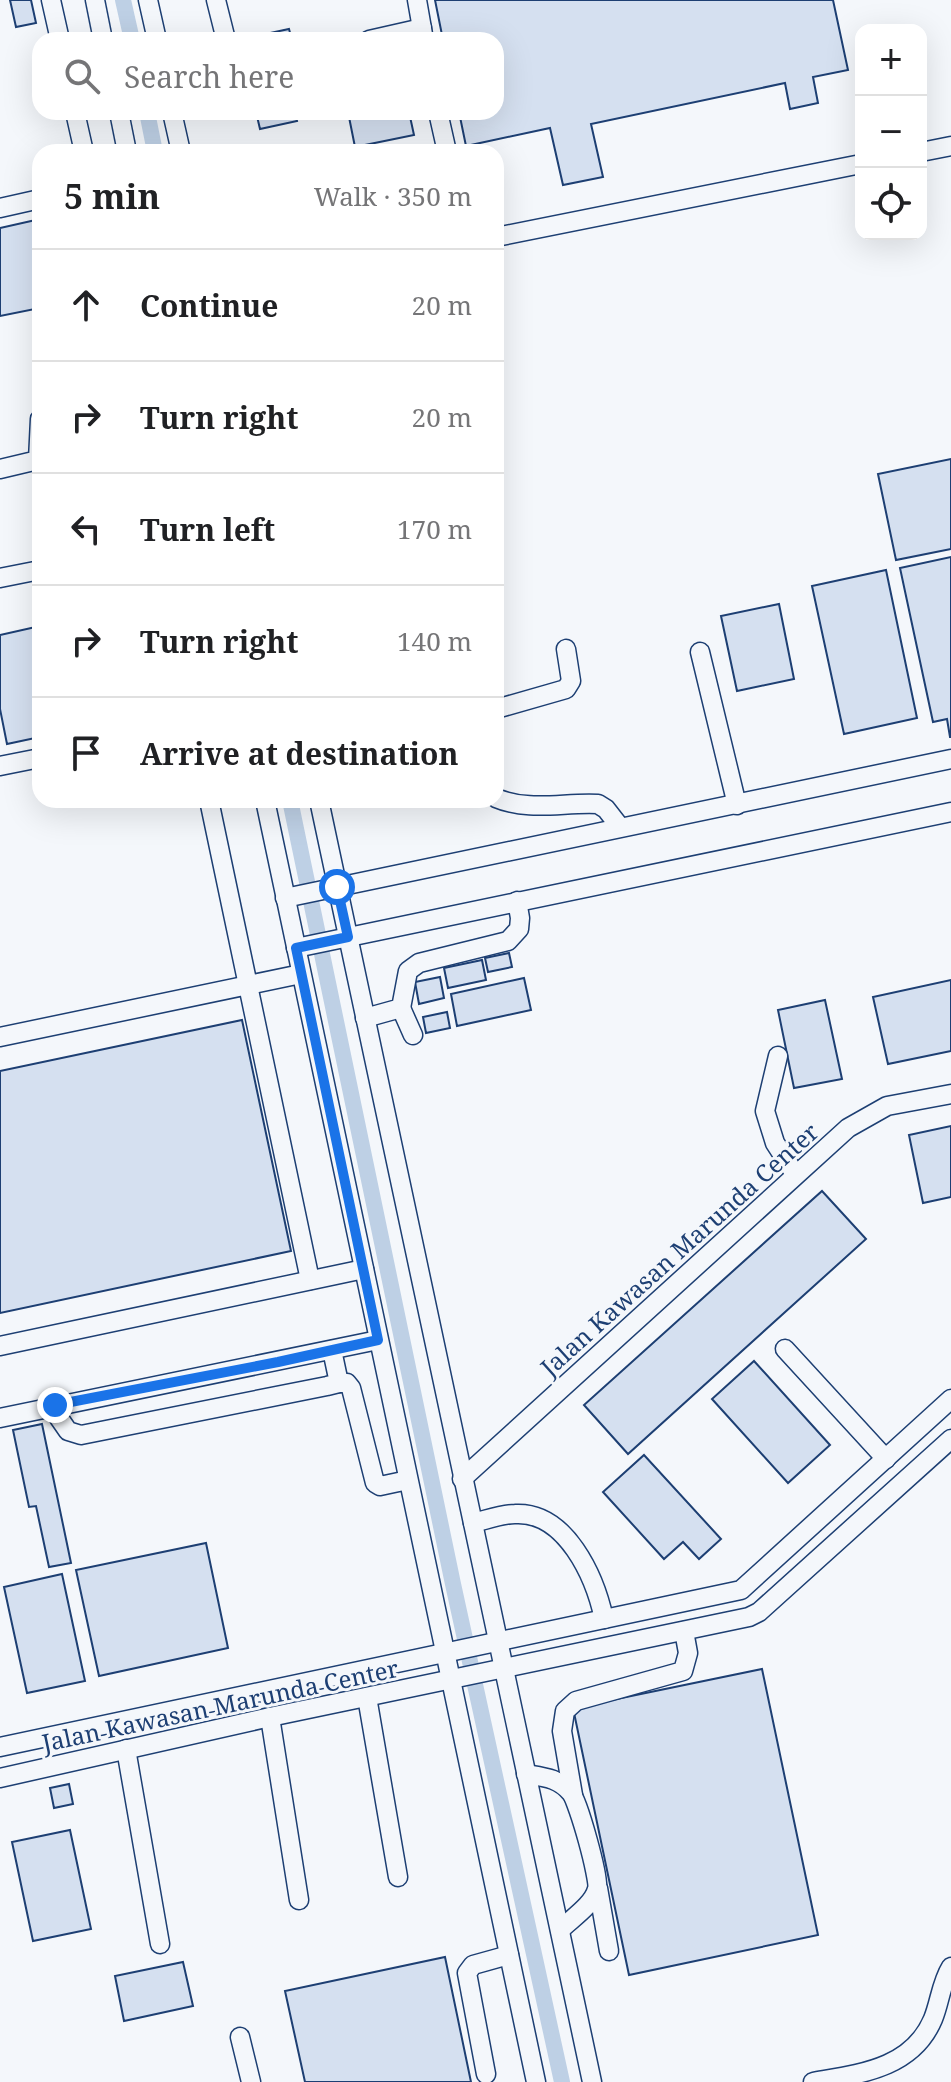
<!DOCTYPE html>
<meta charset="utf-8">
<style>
body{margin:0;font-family:"Noto Serif",serif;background:#f2f2f2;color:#202124}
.controls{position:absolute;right:24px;top:24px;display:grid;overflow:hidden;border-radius:16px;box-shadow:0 8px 32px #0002}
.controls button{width:72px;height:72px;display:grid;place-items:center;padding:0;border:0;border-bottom:2px solid #e0e0e0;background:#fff;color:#202124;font:40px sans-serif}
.stop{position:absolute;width:24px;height:24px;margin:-18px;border:6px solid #1a73e8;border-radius:50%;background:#fff}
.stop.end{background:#1a73e8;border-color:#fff;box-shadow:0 2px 8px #0008}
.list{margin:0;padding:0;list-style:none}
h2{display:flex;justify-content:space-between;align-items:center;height:104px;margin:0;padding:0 32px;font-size:34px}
h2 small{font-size:26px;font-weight:400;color:#757577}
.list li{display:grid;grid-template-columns:52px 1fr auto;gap:24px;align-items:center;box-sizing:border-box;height:112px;padding:0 32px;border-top:2px solid #e0e0e0}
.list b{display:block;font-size:30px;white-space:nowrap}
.list em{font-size:26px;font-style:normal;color:#757577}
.icon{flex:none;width:44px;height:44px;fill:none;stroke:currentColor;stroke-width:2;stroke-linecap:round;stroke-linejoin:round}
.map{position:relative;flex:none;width:951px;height:2082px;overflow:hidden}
.search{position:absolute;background:#fff;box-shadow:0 8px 32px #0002;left:32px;top:32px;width:472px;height:88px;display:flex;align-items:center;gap:20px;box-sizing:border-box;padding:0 28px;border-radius:24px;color:#757577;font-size:30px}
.panel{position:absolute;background:#fff;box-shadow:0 8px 32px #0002;left:32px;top:144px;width:472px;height:664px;border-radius:24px}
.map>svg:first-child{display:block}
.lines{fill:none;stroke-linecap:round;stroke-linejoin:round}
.canal{stroke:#bed0e5;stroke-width:16}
.building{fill:#d5e0f0;stroke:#1d3f73;stroke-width:2}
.minor-casing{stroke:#1d3f73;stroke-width:21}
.minor{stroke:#f4f7fb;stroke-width:18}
.route{stroke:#1a73e8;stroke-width:10}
.labels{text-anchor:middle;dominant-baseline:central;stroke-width:6;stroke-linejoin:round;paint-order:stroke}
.street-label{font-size:24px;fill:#1d3f73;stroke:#f4f7fb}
</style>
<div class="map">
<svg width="951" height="2082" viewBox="0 0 951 2082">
<rect width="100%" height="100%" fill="#f4f7fb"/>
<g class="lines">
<g class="canal">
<path d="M 123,0 L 132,40"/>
<path d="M 147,112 L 155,152"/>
<path d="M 290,800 L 453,1584 L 562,2082"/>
</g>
</g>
<g class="building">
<path d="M 10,0 L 31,0 L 36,23 L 16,27 Z"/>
<path d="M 435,0 L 833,0 L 848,70 L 813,77 L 818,103 L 790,109 L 785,83 L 591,124 L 603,177 L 563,185 L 550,128 L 466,146 L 459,112 L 496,112 L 496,40 L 443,40 Z"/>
<path d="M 289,29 L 292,40 L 271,40 L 270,33 Z"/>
<path d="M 256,112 L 295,112 L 297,121 L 260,129 Z"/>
<path d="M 348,112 L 409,112 L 414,135 L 355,147 Z"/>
<path d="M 40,219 L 40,308 L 0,316 L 0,228 Z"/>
<path d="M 951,459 L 951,549 L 896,560 L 878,474 Z"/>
<path d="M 951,557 L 951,737 L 950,737 L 947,719 L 933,722 L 900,568 Z"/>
<path d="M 886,570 L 917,718 L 844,734 L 812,586 Z"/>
<path d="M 779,604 L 794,679 L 737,691 L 721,616 Z"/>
<path d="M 40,626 L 40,737 L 7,744 L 0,709 L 0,635 Z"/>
<path d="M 509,953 L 512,967 L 488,972 L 485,958 Z"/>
<path d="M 482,960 L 486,980 L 448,988 L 444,968 Z"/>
<path d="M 440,977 L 444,998 L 419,1004 L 415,982 Z"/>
<path d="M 524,978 L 531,1010 L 457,1026 L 451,994 Z"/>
<path d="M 951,980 L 951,1051 L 888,1064 L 873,997 Z"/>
<path d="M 825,1000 L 842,1079 L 794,1088 L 778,1010 Z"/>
<path d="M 447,1012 L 450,1028 L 426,1033 L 423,1017 Z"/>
<path d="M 242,1020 L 291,1251 L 0,1313 L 0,1071 Z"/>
<path d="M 951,1126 L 951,1197 L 923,1203 L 909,1135 Z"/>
<path d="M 822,1191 L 866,1239 L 628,1454 L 584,1405 Z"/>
<path d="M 754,1361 L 830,1445 L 788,1483 L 712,1399 Z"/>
<path d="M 42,1424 L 71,1563 L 49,1567 L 36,1506 L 29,1507 L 13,1430 Z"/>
<path d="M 644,1455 L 721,1539 L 699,1559 L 683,1542 L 664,1559 L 603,1492 Z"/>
<path d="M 206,1543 L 228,1648 L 99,1676 L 76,1570 Z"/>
<path d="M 62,1574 L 85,1681 L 27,1693 L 4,1587 Z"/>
<path d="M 762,1669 L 818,1935 L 629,1975 L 573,1708 Z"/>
<path d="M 69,1784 L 73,1804 L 54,1808 L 50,1788 Z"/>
<path d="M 70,1830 L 91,1929 L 33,1941 L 12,1842 Z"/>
<path d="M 445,1957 L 471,2082 L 305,2082 L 285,1991 Z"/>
<path d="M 183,1962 L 193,2006 L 124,2021 L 115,1976 Z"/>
</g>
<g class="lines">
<g class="minor-casing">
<g id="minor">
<path d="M 51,0 L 60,40"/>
<path d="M 95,0 L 103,40"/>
<path d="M 148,0 L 157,40"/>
<path d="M 216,0 L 226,40"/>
<path d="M 417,0 L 424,40"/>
<path d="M 369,40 L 422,28"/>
<path d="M 75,112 L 84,152"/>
<path d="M 119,112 L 127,152"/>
<path d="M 172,112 L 181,152"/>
<path d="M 438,112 L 447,152"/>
<path d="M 921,152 L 951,146"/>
<path d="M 0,208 L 40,199"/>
<path d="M 496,237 L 861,164"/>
<path d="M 0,469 L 38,460 L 40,419"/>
<path d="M 0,578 L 40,570"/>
<path d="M 700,652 L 737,805"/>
<path d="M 496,709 L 566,689 L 571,681 L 566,649"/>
<path d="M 0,766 L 40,758"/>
<path d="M 496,798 C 529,812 564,802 598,804 L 606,809 L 620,827"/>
<path d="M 209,800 L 310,1280"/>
<path d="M 265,800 L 536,2082"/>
<path d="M 319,800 L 592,2082"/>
<path d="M 285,898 L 951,759"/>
<path d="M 296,948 L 951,812"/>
<path d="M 401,1008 L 413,1035"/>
<path d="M 365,1018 L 401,1008 L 408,971 L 419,963 L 508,941 L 519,929 L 520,918 L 517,901"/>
<path d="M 0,1037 L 301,974"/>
<path d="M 778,1056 L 765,1111 L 775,1143 L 795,1174"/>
<path d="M 0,1346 L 364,1269"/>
<path d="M 785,1349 L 886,1459"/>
<path d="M 339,1383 L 347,1383 L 351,1388 L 375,1483 L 380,1486 L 408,1480"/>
<path d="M 55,1405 L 59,1418 L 68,1431 L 81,1435 L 327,1386 L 339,1383 L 332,1350"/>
<path d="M 0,1418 L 378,1340"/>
<path d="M 462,1479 L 848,1128 L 887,1106 L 951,1094"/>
<path d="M 473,1523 C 486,1520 501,1514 515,1514 C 566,1511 595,1577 604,1619"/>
<path d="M 367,1697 L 398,1877"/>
<path d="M 270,1717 L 299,1900"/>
<path d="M 0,1747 L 741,1590 L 951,1399"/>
<path d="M 126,1749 L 160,1944"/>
<path d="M 526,1774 C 544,1777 559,1778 571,1793 C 578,1801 600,1879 597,1889 C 593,1905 571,1919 560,1930"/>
<path d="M 0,1778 L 270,1717 L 749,1617 L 759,1612 L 951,1439"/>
<path d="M 573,1795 L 562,1731 L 565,1711 L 576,1701 L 683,1671 L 688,1653 L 684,1631"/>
<path d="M 598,1888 L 609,1951"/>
<path d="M 240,2037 L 251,2082"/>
<path d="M 486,2074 L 467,1973 L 473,1965 L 509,1955"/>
<path d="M 813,2082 C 859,2074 912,2069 933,2019 C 940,2002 941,1983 951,1967"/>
</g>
</g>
<use href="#minor" class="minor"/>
</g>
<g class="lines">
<path class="route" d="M 55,1405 L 278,1362 L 378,1340 L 296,948 L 348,937 L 337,887"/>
</g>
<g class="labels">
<g class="street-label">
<text transform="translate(679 1249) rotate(-42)">Jalan Kawasan Marunda Center</text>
<text transform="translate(220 1705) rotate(-12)">Jalan Kawasan Marunda Center</text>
</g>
</g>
</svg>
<div class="controls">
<button>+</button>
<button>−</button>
<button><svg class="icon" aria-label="locate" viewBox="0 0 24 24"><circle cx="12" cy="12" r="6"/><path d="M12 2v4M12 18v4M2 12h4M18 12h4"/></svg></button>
</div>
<div class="stop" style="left:337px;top:887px"></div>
<div class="stop end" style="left:55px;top:1405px"></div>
<div class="search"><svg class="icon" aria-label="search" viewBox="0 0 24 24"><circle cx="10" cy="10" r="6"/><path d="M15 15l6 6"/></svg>Search here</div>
<section class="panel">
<h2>5 min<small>Walk · 350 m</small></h2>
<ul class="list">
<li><svg class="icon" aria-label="ahead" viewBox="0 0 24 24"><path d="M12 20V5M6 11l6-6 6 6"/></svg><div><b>Continue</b></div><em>20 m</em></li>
<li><svg class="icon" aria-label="right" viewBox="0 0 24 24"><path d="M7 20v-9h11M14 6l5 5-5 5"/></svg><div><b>Turn right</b></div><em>20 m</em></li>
<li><svg class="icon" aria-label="left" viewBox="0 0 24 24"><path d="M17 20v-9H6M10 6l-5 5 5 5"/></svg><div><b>Turn left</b></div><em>170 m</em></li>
<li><svg class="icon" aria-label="right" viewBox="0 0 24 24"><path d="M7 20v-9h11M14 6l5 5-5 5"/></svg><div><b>Turn right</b></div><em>140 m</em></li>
<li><svg class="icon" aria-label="arrive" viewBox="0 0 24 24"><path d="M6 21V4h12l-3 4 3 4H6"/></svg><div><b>Arrive at destination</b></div></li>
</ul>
</section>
</div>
